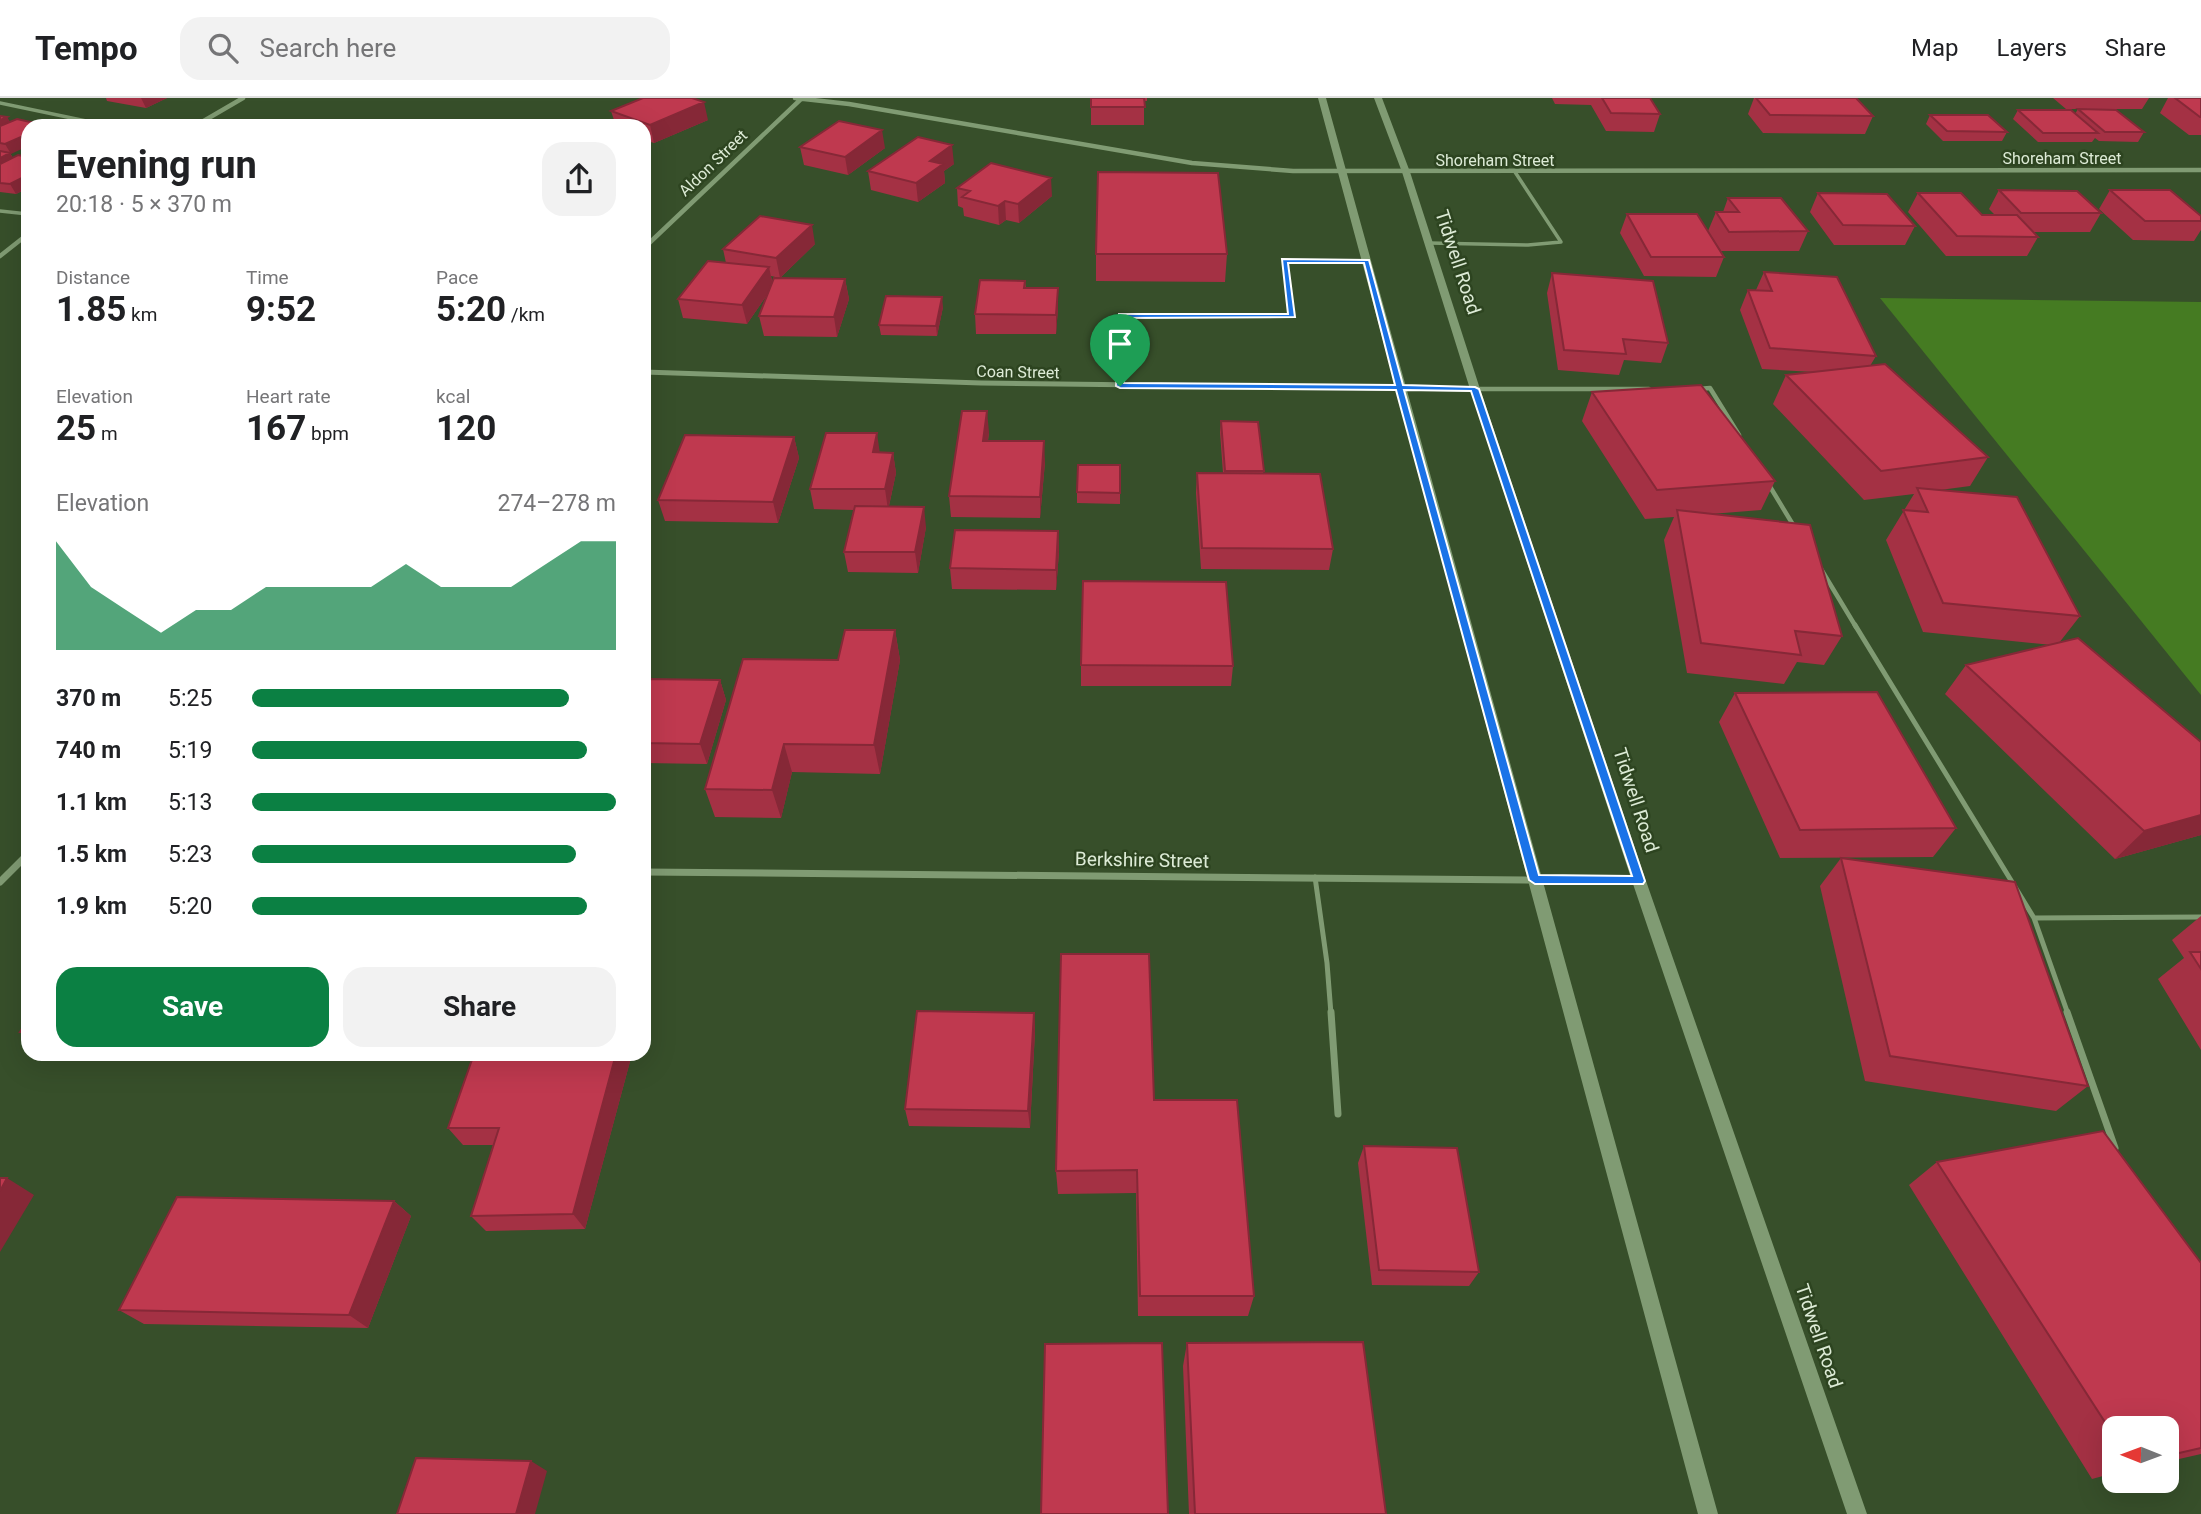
<!DOCTYPE html>
<html lang="en">
<head>
<meta charset="utf-8">
<style>
  :root { --surface:#fff; --page:#f2f2f2; --text:#202124; --muted:#757577; --line:#e0e0e0; --accent:#0b8043 }
  body { margin:0; font-family:Roboto,sans-serif; background:var(--page); color:var(--text); height:100vh; display:flex; flex-direction:column; font-size:26px; white-space:nowrap }
  * { box-sizing:border-box; margin:0 }
  p { font-size:23px; color:var(--muted) }
  .icon { flex:none; width:38px; height:38px; fill:none; stroke:currentColor; stroke-width:2; stroke-linecap:round; stroke-linejoin:round }
  .map { position:relative; flex:1; overflow:hidden }
  .panel { position:absolute; left:21px; top:21px; width:630px; height:942px; display:flex; flex-direction:column; background:var(--surface); border-radius:21px; box-shadow:0 7px 28px #0002 }
  .panel>* { flex:none }
  .needle { width:46px; rotate:271deg }
  .tools { position:absolute; left:2102px; top:1318px; display:grid; gap:14px }
  .tools a { display:grid; place-items:center; width:77px; height:77px; border-radius:14px; background:var(--surface); box-shadow:0 7px 28px #0002; font-size:35px }
  .pin { position:absolute; display:grid; place-items:center; width:60px; height:60px; color:#fff; margin:-72px -30px; border-radius:50% 50% 50% 0; rotate:-45deg; box-shadow:0 0 7px #0007 }
  .pin .icon { rotate:45deg }
  .round { display:grid; place-items:center; flex:none; width:74px; height:74px; border-radius:21px; background:var(--page) }
  .head { display:flex; align-items:center; justify-content:space-between; height:119px; padding:0 35px }
  h1 { font-size:38px; font-weight:700; line-height:52px }
  .stats { display:grid; grid-template-columns:repeat(3,1fr); gap:10px; height:119px; padding:7px 35px }
  .stats div { display:grid; align-content:center }
  .stats b { font-size:35px; font-weight:700 }
  .stats small { font-size:19px; font-weight:400 }
  .stats p { font-size:19px }
  .chart { height:196px; padding:14px 35px }
  .chart p { display:flex; justify-content:space-between }
  .chart svg { width:100%; height:126px; margin-top:7px; fill:var(--accent); opacity:.7 }
  .cta { display:flex; gap:14px; margin-top:auto; padding:14px 35px }
  .cta a { flex:1; height:80px; border-radius:21px; background:var(--accent); color:#fff; font-size:28px; font-weight:700; line-height:80px; text-align:center }
  .cta a+a { background:var(--page); color:var(--text) }
  ul { padding:0 35px; list-style:none; font-size:23px }
  li { display:grid; grid-template-columns:112px 84px 1fr; align-items:center; height:52px }
  li i { height:18px; border-radius:9px; background:var(--accent) }
  header { display:flex; align-items:center; gap:42px; box-sizing:border-box; height:98px; padding:0 35px; background:var(--surface); border-bottom:2px solid var(--line) }
  header strong { font-size:33px }
  nav { display:flex; gap:38px; margin-inline-start:auto; font-size:24px }
  .search { width:490px; height:63px; background:var(--page); display:flex; align-items:center; gap:18px; box-sizing:border-box; padding:0 24px; border-radius:21px; color:var(--muted); font-size:26px }
  .map>svg:first-child { display:block }
  .green { fill:#457b22 }
  .lines { fill:none; stroke-linecap:round; stroke-linejoin:round }
  .service-far3 { stroke:#809b73; stroke-width:3.5 }
  .service-far2 { stroke:#809b73; stroke-width:4.5 }
  .service-far1 { stroke:#809b73; stroke-width:5 }
  .service { stroke:#809b73; stroke-width:7 }
  .minor-far2 { stroke:#809b73; stroke-width:4.5 }
  .minor-far1 { stroke:#809b73; stroke-width:5 }
  .minor { stroke:#809b73; stroke-width:7 }
  .secondary { fill:#809b73; fill-rule:evenodd }
  .wall { fill:#a43144 }
  .shaded-wall { fill:#862837 }
  .building { fill:#bf394f; stroke:#862837; stroke-width:2 }
  .route { fill:#1a73e8; stroke:#fff; stroke-width:2; fill-rule:evenodd }
  .labels { text-anchor:middle; dominant-baseline:central; stroke-width:5; stroke-linejoin:round; paint-order:stroke }
  .far-street-label { font-size:16px; fill:#ddebd6; stroke:#2d4420 }
  .street-label { font-size:19px; fill:#ddebd6; stroke:#2d4420 }
</style>
</head>
<body>
<header>
<strong>Tempo</strong>
<div class="search"><svg class="icon" aria-label="search" viewBox="0 0 24 24"><circle cx="10" cy="10" r="6"/><path d="M15 15l6 6"/></svg>Search here</div>
<nav><a>Map</a><a>Layers</a><a>Share</a></nav>
</header>
<div class="map">
<svg width="2201" height="1416" viewBox="0 0 2201 1416">
  <rect width="100%" height="100%" fill="#374f2a"/>
  <path class="green" d="M1880 200 2201 204V597Z"/>
  <g class="lines">
    <path class="service-far3" d="M0 5 110 28
      M0 113 28 116
      M1429 145 1528 147 1561 144 1515 74
      M1121 231V218H1292L1284 163H1366"/>
    <path class="service-far2" d="M1120 288 1121 229
      M1475 291H1649
      M1698 291 1710 290 1739 337
      M1769 387 1795 430
      M1821 471 1856 529"/>
    <path class="service-far1" d="M1855 527 2034 820
      M1315 779 1327 865 1331 916
      M2068 916 2034 820 2201 819"/>
    <path class="service" d="M1331 914 1338 1016
      M2067 914 2115 1050"/>
    <path class="minor-far2" d="M795 0 849 6 1192 65 1293 73 2201 72
      M195 28 243 0
      M644 150 801 1
      M0 158 28 136"/>
    <path class="minor-far1" d="M644 274 981 285 1475 291"/>
    <path class="minor" d="M644 774 1638 783
      M0 784 28 756"/>
    <path class="secondary" d="M1318 0H1326L1718 1416H1698Z
      M1374 0H1382L1410 74 1480 291 1646 783 1867 1416H1847L1632 783 1470 291 1402 74Z"/>
  </g>
  <path class="wall" d="M106 0H167L146 10 107 3Z
    M1091 0H1147V3H1144V27H1091Z
    M1552 0H1650L1660 16 1654 34 1606 33 1591 7 1555 6Z
    M1754 0H1856L1873 18 1865 36 1763 35 1748 16Z
    M2053 0H2149L2142 11H2066Z
    M2168 0H2201V37H2189L2160 15Z
    M2078 11 2144 34 2138 44 2099 43 2095 40 2092 44H2038L2013 21 2018 12 2075 16Z
    M611 13 708 22 654 45 644 42V28H616Z
    M1930 17 2007 34 2002 43H1943L1926 26Z
    M0 18 10 24 28 28V48L10 55 13 60 28 59V90L16 96 0 94Z
    M800 49 885 50 848 77 804 67Z
    M954 66 944 73 945 85 918 104 871 92 868 73Z
    M957 90 1052 98 1019 125 1006 122 999 127 964 118 963 110 958 108Z
    M1999 92 2101 115 2090 134H2033L2038 139 2027 158H1946L1908 114 1918 95 1982 117H1995L1989 111Z
    M2110 92 2201 118V132L2194 143 2133 142 2099 111Z
    M1818 95 1915 128 1905 147H1834L1810 114Z
    M1728 100 1808 133 1799 153H1721L1708 133 1716 114H1723Z
    M1627 116 1724 159 1716 179 1644 178 1620 135Z
    M815 146 780 180 771 178 772 183 845 181 849 201 837 239 764 238 759 218 767 197 747 226 683 220 678 201 726 165 723 151Z
    M1096 156H1227L1225 184 1096 183Z
    M1764 174 1876 258 1870 268 1988 359 1970 388 1940 392 2080 518 2059 545 2201 737 2115 761 1945 596 1966 567 2052 547 1923 534 1886 442 1914 396 1864 402 1773 306 1786 277 1814 274 1762 271 1740 212 1748 192H1756Z
    M1552 175 1668 245 1661 265 1624 262 1619 277 1558 272 1547 195Z
    M1025 183 1026 190 1058 210 1056 236H976L975 216Z
    M943 209 937 238 881 237 879 227Z
    M1592 294 1775 383 1761 412 1711 416 1842 538 1824 567 1797 564 1784 586 1687 575 1664 442 1674 419 1645 421 1582 323Z
    M1221 323 1264 373 1263 375 1333 451 1329 472 1201 471 1196 395 1197 375H1223L1220 334Z
    M989 334 988 343 1045 364 1040 420 951 419 949 398Z
    M794 339 799 360 778 425 665 423 658 402Z
    M880 355H893L896 375 889 408 926 429 918 475 848 474 844 454 854 412 814 411 810 391Z
    M1120 367V406L1077 405V394Z
    M1058 433 1059 454 1056 492 952 491 950 470Z
    M895 532 900 562 880 676 792 674 781 720 715 719 705 691 838 562Z
    M1081 567 1233 568 1231 588H1081Z
    M644 581 720 582 726 602 707 666 644 665Z
    M1735 595 1956 730 1933 759 1780 760 1719 624Z
    M1841 760 2088 988 2056 1013 1865 983 1820 788Z
    M2201 818V952L2158 881 2184 860 2172 842Z
    M1034 915 1035 933 1030 1030 909 1028 905 1011Z
    M28 921V941L20 934Z
    M474 956H632L585 1131 486 1133 471 1118 493 1047H463L448 1030Z
    M1154 1002 1254 1198 1248 1218H1138L1136 1095 1058 1096 1056 1073Z
    M1364 1048 1479 1174 1469 1188 1372 1187 1358 1065Z
    M1937 1064 2201 1165V1356L2166 1364V1330H2114V1375L2092 1381 1909 1087Z
    M394 1103 411 1118 368 1230 144 1226 119 1212Z
    M1187 1245 1386 1416H1189L1183 1268Z"/>
  <path class="shaded-wall" d="M141 0H167L146 10Z
    M704 4 708 22 654 45 650 27Z
    M7 19 13 28 0 34V22Z
    M882 32 885 50 848 77 845 59Z
    M28 36V48L11 56 5 46Z
    M952 47 954 66 944 73 945 85 918 104 916 85 930 63Z
    M10 55 16 65 0 72V60Z
    M28 77V90L16 96 10 86Z
    M1051 80 1052 98 1019 125 1018 106Z
    M1005 103 1006 122 999 127 998 108Z
    M812 127 815 146 780 180 776 160Z
    M769 169 773 188 747 226 742 207Z
    M845 181 849 201 837 239 834 219Z
    M1058 190V210L1056 236V217Z
    M942 199 943 209 937 238 936 228Z
    M987 313 989 334 985 363 983 343Z
    M877 335 880 356 873 354Z
    M794 339 799 360 778 425 773 404Z
    M1044 343 1045 364 1040 420V399Z
    M893 355 896 375 888 412 885 391Z
    M924 409 926 429 918 475 915 454Z
    M1058 433 1059 454 1056 492V472Z
    M895 532 900 562 880 676 874 647Z
    M720 582 726 602 707 666 700 646Z
    M784 646 792 674 781 720 772 692Z
    M2201 717V737L2115 761 2144 733Z
    M1034 915 1035 933 1030 1030 1028 1013Z
    M616 956H632L585 1131 573 1116Z
    M7 1080 34 1097 0 1154V1093Z
    M394 1103 411 1118 368 1230 349 1217Z
    M531 1363 547 1373 535 1416H516Z"/>
  <path class="building" d="M643 0H692L704 4 650 27 611 13Z
    M1091 0H1144L1145 9H1091Z
    M1602 0H1650L1660 16 1611 15Z
    M1756 0H1856L1873 18 1770 17Z
    M2175 0H2201V19H2200Z
    M2078 11 2116 12 2144 34H2105Z
    M2018 12H2071L2098 35H2043Z
    M1930 17H1988L2007 34 1947 33Z
    M0 18 7 19 0 22Z
    M17 21 48 28H28V36L5 46 0 45V28Z
    M839 23 882 32 845 59 800 49Z
    M918 39 952 47 930 63 943 66 916 85 868 73Z
    M0 53 10 55 0 60Z
    M18 57 28 59V77L10 86 0 85V66Z
    M991 65 1051 80 1018 106 1005 103 998 108 962 99 970 93 957 90Z
    M1098 74 1218 75 1227 156H1096Z
    M1999 92 2077 93 2101 115H2021Z
    M2110 92H2170L2201 118V123H2145Z
    M1818 95 1887 96 1915 128 1843 127Z
    M1918 95H1961L1982 117H2017L2038 139 1957 138Z
    M1728 100H1781L1808 133 1729 134 1716 114H1739Z
    M1627 116H1697L1724 159H1651Z
    M760 118 812 127 776 160 723 151Z
    M708 163 769 169 742 207 678 201Z
    M1764 174 1837 179 1876 258 1770 250 1748 192 1772 193Z
    M1552 175 1653 183 1668 245 1623 241 1626 256 1564 252Z
    M774 180 845 181 834 219 759 218Z
    M980 182 1025 183 1024 190H1058L1056 217 975 216Z
    M886 198 942 199 936 228 879 227Z
    M1885 266 1988 359 1881 373 1786 277Z
    M1701 287 1775 383 1657 392 1592 294Z
    M962 313H987L983 343H1044L1040 399 949 398Z
    M1221 323 1258 324 1264 373H1225Z
    M826 335H877L873 354 893 355 885 391H810Z
    M685 337 794 339 773 404 658 402Z
    M1078 367H1120V395L1077 394Z
    M1197 375 1320 376 1333 451 1202 450Z
    M1917 390 2017 399 2080 518 1943 505 1903 412 1928 414Z
    M855 408 924 409 915 454H844Z
    M1677 412 1810 427 1842 538 1795 533 1801 557 1701 545Z
    M955 432 1058 433 1056 472 950 470Z
    M1083 483 1226 484 1233 568 1081 567Z
    M845 532H895L874 647 784 646 772 692 705 691 743 561 838 562Z
    M2078 540 2201 644V717L2144 733 1966 567Z
    M644 581 720 582 700 646 644 645Z
    M1877 594 1956 730 1800 732 1735 595Z
    M1841 760 2015 784 2088 988 1890 958Z
    M2190 854H2201V871Z
    M1061 856H1149L1154 1002H1237L1254 1198H1140L1137 1072 1056 1073Z
    M917 913 1034 915 1028 1013 905 1011Z
    M28 921V934H20Z
    M474 956H616L573 1116 471 1118 499 1030H448Z
    M2103 1033 2201 1165V1350L2166 1358V1330H2114V1338L1937 1064Z
    M1364 1048 1457 1050 1479 1174 1379 1172Z
    M0 1080H7L0 1093Z
    M177 1099 394 1103 349 1217 119 1212Z
    M1363 1244 1386 1416H1195L1187 1245Z
    M1162 1245 1168 1416H1041L1045 1246Z
    M416 1360 531 1363 516 1416H397Z"/>
  <path class="route" d="M1282 161 1369 162 1403 287 1475 289 1479 291 1645 783 1643 786H1535L1529 782 1396 292 1120 290 1116 288 1119 216H1288ZM1288 165H1364L1395 287 1124 285 1125 220 1295 219ZM1404 292 1471 293 1632 778 1539 777Z"/>
  <g class="labels">
    <g class="far-street-label">
      <text x="2062" y="60">Shoreham Street</text>
      <text x="1495" y="62">Shoreham Street</text>
      <text transform="translate(713 65) rotate(-44)">Aldon Street</text>
      <text transform="translate(1018 274) rotate(1)">Coan Street</text>
    </g>
    <g class="street-label">
      <text transform="translate(1458 164) rotate(72)">Tidwell Road</text>
      <text transform="translate(1636 702) rotate(72)">Tidwell Road</text>
      <text transform="translate(1142 762) rotate(1)">Berkshire Street</text>
      <text transform="translate(1819 1238) rotate(71)">Tidwell Road</text>
    </g>
  </g>
</svg>
<div class="tools">
<a><svg class="needle" viewBox="-14 -14 28 28"><path d="M0-13l5 13h-10z" fill="#e53935"/><path d="M0 13l5-13h-10z" fill="#757577"/></svg></a>
</div>
<div class="pin" style="left:1120px;top:288px;background:#1e9e55"><svg class="icon" aria-label="arrive" viewBox="0 0 24 24"><path d="M6 21V4h12l-3 4 3 4H6"/></svg></div>
<section class="panel">
<div class="head"><div><h1>Evening run</h1><p>20:18 · 5 × 370 m</p></div><a class="round"><svg class="icon" aria-label="share" viewBox="0 0 24 24"><path d="M12 15V3M7 8l5-5 5 5M5 13v7h14v-7"/></svg></a></div>
<div class="stats">
<div><p>Distance</p><b>1.85<small> km</small></b></div>
<div><p>Time</p><b>9:52</b></div>
<div><p>Pace</p><b>5:20<small> /km</small></b></div>
</div>
<div class="stats">
<div><p>Elevation</p><b>25<small> m</small></b></div>
<div><p>Heart rate</p><b>167<small> bpm</small></b></div>
<div><p>kcal</p><b>120</b></div>
</div>
<div class="chart"><p><span>Elevation</span>274–278 m</p>
<svg viewBox="0 0 160 44" preserveAspectRatio="none"><path d="M0 44V6L10 22L20 30L30 38L40 30L50 30L60 22L70 22L80 22L90 22L100 14L110 22L120 22L130 22L140 14L150 6L160 6V44z"/></svg>
</div>
<ul>
<li><b>370 m</b>5:25<i style="width:87%"></i></li>
<li><b>740 m</b>5:19<i style="width:92%"></i></li>
<li><b>1.1 km</b>5:13<i style="width:100%"></i></li>
<li><b>1.5 km</b>5:23<i style="width:89%"></i></li>
<li><b>1.9 km</b>5:20<i style="width:92%"></i></li>
</ul>
<div class="cta"><a>Save</a><a>Share</a></div>
</section>
</div>
</body>
</html>
